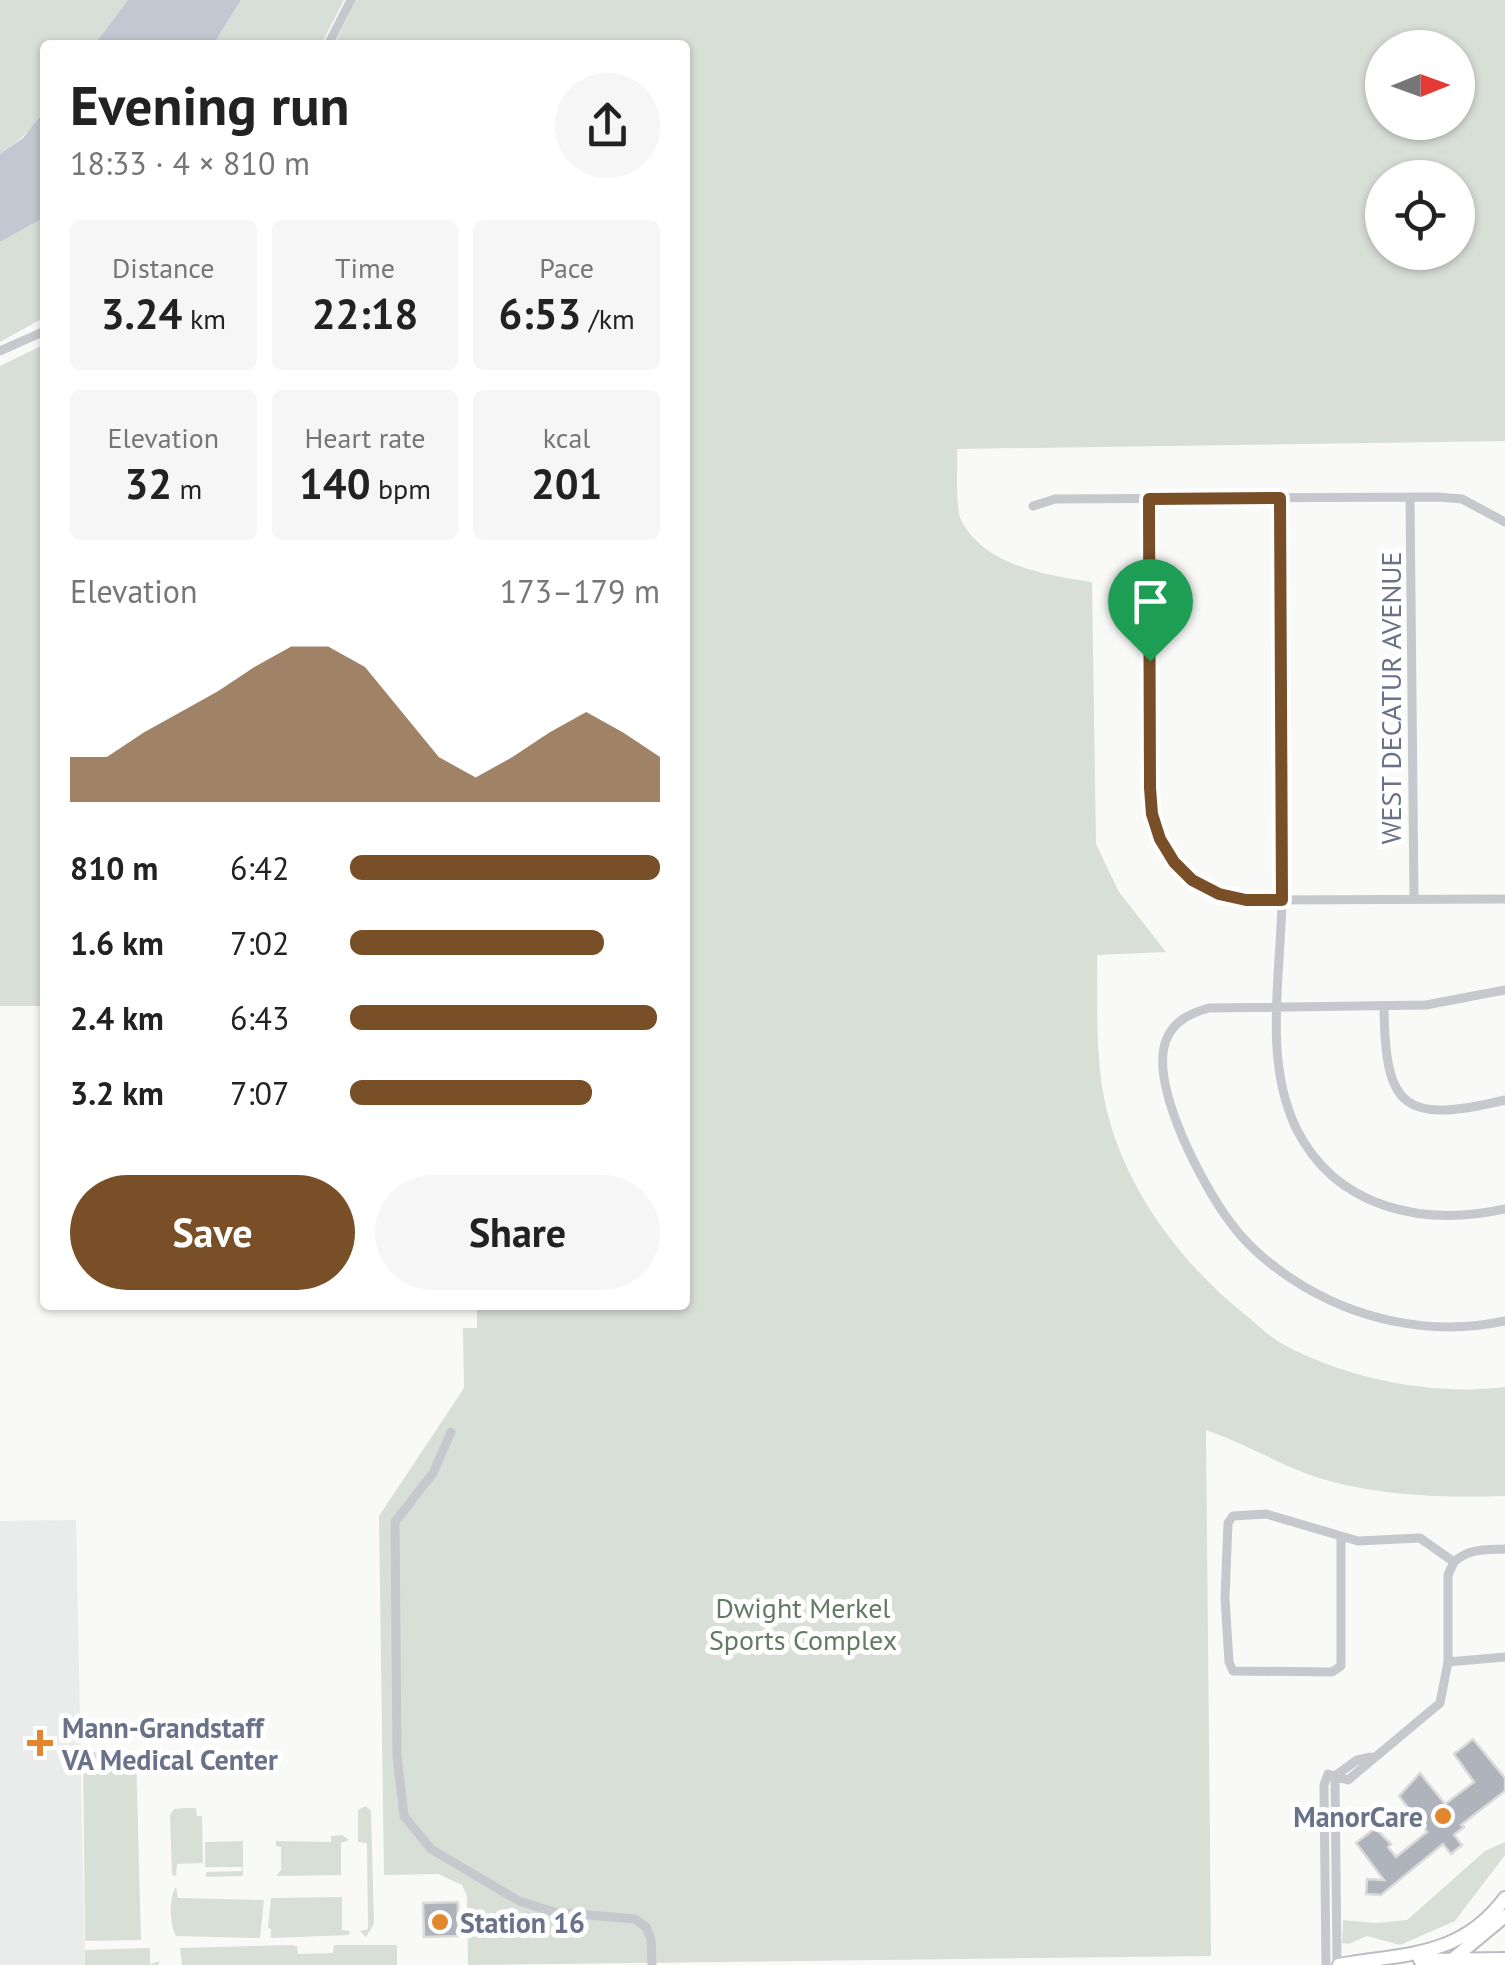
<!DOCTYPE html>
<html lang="en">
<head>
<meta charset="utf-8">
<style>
  :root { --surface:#fff; --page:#f6f6f6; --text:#222; --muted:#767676; --accent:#794f27 }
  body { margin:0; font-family:"PT Sans",sans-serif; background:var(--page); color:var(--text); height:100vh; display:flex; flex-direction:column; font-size:38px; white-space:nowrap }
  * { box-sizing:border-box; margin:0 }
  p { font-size:32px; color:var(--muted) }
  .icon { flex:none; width:55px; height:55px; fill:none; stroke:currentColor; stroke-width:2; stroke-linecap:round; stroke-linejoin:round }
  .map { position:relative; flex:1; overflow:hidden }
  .sheet { position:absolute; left:40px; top:40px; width:650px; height:1270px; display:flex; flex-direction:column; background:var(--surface); border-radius:10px; box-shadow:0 2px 8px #0004 }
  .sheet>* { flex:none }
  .needle { width:65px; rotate:89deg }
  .controls { position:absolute; left:1365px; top:30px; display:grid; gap:20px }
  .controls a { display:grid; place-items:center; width:110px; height:110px; border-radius:50%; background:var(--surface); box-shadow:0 2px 8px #0004; font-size:50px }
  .pin { position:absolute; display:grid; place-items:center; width:85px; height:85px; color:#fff; margin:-102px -42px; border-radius:50% 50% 50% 0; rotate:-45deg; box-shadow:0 0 10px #0007 }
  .pin .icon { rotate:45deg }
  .round { display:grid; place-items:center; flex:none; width:105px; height:105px; border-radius:52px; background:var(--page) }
  .headline { display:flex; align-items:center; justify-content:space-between; height:170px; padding:0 30px }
  h1 { font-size:55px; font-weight:800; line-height:75px }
  .stats { display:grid; grid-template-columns:repeat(3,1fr); gap:15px; height:170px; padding:10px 30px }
  .stats div { display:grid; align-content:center; border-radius:10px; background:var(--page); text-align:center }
  .stats b { font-size:42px; font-weight:800 }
  .stats small { font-size:28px; font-weight:400 }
  .stats p { font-size:28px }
  .chart { height:280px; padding:20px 30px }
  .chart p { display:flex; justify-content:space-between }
  .chart svg { width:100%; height:180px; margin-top:10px; fill:var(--accent); opacity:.7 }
  .action { display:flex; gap:20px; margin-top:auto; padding:20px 30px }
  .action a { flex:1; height:115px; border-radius:60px; background:var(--accent); color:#fff; font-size:40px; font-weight:800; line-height:115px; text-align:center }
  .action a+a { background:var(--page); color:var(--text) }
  ul { padding:0 30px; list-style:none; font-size:32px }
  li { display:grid; grid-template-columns:160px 120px 1fr; align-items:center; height:75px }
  li i { height:25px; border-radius:12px; background:var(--accent) }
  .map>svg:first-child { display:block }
  .built { fill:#eaebeb }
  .green { fill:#d8dfd7; fill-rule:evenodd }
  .water { fill:#c2c8d1 }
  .building { fill:#aeb3bc; stroke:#dbdcda; stroke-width:2.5 }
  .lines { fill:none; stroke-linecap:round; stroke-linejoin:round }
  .secondary-casing { stroke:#babdc4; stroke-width:16 }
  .street { stroke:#c6c8cd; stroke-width:9 }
  .secondary { stroke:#fff; stroke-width:12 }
  .route-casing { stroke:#fff; stroke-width:20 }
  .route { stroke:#794f27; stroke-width:12 }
  .poi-dot { fill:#e3872e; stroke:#fff; stroke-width:4 }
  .labels { text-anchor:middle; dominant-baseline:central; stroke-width:10; stroke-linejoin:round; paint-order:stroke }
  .street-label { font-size:28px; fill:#697288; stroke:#fff }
  .park-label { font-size:28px; fill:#647a65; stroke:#fff }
  .poi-label { font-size:28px; font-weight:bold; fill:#697288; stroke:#fff; text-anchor:start }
</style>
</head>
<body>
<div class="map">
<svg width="1505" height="1965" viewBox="0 0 1505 1965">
  <rect width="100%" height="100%" fill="#f9faf7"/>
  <path class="built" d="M76 1520 85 1965H0V1521Z"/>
  <path class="green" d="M0 0H128L94 45H45C45 104 54 117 0 154Z
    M241 0H344L321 45H213Z
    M356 0H1505V441L957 449C958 466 955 507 961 520 984 566 1049 576 1092 582L1096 844 1119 892 1166 952 1097 955C1098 1010 1094 1069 1110 1122 1132 1199 1186 1268 1248 1317 1259 1326 1271 1338 1284 1345 1349 1379 1432 1396 1505 1387V1496C1442 1498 1373 1496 1313 1476 1276 1463 1242 1442 1206 1430L1211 1956 468 1965 467 1896 462 1885 438 1874 384 1875 379 1516 464 1388 463 1328H477V1305H685V45H334ZM1382 48H1458V122H1382ZM1382 178H1458V252H1382Z
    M45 217V317L0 342V242Z
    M45 344V1006H0V366Z
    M83 1752 136 1754 141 1940 85 1941Z
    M366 1806 371 1811 374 1924 366 1937 360 1931 368 1929 367 1843 358 1842V1810Z
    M184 1808H196L197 1816H202L203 1863 177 1864 176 1876 172 1875 170 1815 174 1809Z
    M342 1835 349 1840 341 1843V1875L276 1876 281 1870V1847L276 1846V1841L331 1842V1836Z
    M243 1841V1876L206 1877V1872L242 1871V1867H205V1842Z
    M1505 1842V1855L1455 1921 1400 1945 1367 1936 1349 1944 1342 1943 1343 1920 1376 1923 1407 1920 1485 1851Z
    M176 1887 178 1898 264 1900 260 1938 176 1936C169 1924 169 1897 176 1887Z
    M342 1897V1930L350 1931 349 1935 271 1938V1929L268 1928 271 1898Z
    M291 1945 297 1946 298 1954 333 1953 334 1945H397V1965H182L180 1948Z
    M150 1948V1964L160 1961 158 1965H85V1950Z"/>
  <path class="water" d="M128 0H241L213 45H94Z
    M45 110V217L0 242V154L23 138Z"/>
  <path class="building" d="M1473 1739 1505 1778V1791L1461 1825 1464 1827 1454 1835 1462 1845 1451 1854 1443 1844 1381 1895 1366 1894 1367 1879 1384 1880 1356 1843 1375 1828 1391 1844 1388 1847 1396 1857 1427 1832 1399 1796 1420 1773 1445 1804 1474 1782 1454 1754Z
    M458 1902V1936L424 1937 423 1903Z"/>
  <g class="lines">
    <g class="secondary-casing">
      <path id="secondary" d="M1453 1959 1505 1916
        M1420 1960 1505 1959
        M1339 1965C1405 1953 1460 1958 1505 1898"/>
    </g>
    <path class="street" d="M328 45 351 0
      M0 351 45 331
      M1410 497 1414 899
      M1280 498C1280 630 1282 762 1282 894 1282 970 1262 1057 1296 1128 1336 1209 1424 1227 1505 1209
      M1149 499 1150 788C1155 853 1183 886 1246 900L1505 899
      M1033 506 1055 499 1437 497 1462 499 1505 522
      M1505 990 1426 1005 1209 1008C1191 1013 1175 1020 1167 1038 1147 1082 1203 1186 1230 1222 1246 1244 1269 1264 1292 1279 1354 1320 1432 1337 1505 1321
      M1384 1007C1385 1110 1405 1124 1505 1100
      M451 1432 433 1473 395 1522 397 1756 404 1816 431 1849 519 1901 554 1912 635 1919 646 1927 651 1939 652 1965
      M1341 1538V1666L1332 1672 1233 1671 1229 1662 1225 1598 1228 1523 1233 1516 1266 1514 1358 1541 1420 1538 1454 1562C1469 1548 1486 1550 1505 1549
      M1448 1662 1505 1657
      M1335 1776 1337 1965
      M1335 1776 1357 1760 1371 1757
      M1326 1965 1324 1785 1328 1774 1348 1780 1440 1703 1448 1662V1575L1454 1562"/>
    <use href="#secondary" class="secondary"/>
  </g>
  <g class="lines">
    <g class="route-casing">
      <path id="route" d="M1280 498 1282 900H1246L1219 894 1192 880 1174 862 1160 839 1152 814 1150 788 1149 499Z"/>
    </g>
    <use href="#route" class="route"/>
  </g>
  <g class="poi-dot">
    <path d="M35 1728h10v10h10v10h-10v10h-10v-10h-10v-10h10z"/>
    <circle cx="1443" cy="1816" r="10"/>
    <circle cx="440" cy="1922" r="10"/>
  </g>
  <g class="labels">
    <g class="street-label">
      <text transform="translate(1390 698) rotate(-90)">WEST DECATUR AVENUE</text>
    </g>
    <g class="park-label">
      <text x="803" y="1607">Dwight Merkel<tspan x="803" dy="32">Sports Complex</tspan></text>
    </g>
    <g class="poi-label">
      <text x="62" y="1727">Mann-Grandstaff<tspan x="62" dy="32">VA Medical Center</tspan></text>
      <text x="1423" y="1816" text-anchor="end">ManorCare</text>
      <text x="460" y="1922">Station 16</text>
    </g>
  </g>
</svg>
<div class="controls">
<a><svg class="needle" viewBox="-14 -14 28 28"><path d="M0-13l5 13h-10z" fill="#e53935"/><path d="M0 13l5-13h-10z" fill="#767676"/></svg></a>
<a><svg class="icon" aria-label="locate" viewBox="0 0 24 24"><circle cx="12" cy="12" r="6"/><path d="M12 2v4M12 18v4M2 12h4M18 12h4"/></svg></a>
</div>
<div class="pin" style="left:1150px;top:661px;background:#1e9e55"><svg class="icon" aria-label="arrive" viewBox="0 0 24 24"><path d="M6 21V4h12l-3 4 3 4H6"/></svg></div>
<section class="sheet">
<div class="headline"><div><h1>Evening run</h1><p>18:33 · 4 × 810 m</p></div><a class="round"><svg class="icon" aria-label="share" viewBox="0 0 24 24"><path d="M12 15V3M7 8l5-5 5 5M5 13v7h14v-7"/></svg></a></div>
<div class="stats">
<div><p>Distance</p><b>3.24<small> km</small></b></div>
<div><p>Time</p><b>22:18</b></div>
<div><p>Pace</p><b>6:53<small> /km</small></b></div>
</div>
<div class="stats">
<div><p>Elevation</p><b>32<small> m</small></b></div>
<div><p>Heart rate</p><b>140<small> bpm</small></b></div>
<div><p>kcal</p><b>201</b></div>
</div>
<div class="chart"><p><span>Elevation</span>173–179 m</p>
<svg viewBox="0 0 160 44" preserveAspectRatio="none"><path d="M0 44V33L10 33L20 27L30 22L40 17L50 11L60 6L70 6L80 11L90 22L100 33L110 38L120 33L130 27L140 22L150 27L160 33V44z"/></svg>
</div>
<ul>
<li><b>810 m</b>6:42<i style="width:100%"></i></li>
<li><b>1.6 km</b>7:02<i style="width:82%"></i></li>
<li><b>2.4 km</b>6:43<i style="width:99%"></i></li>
<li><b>3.2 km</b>7:07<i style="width:78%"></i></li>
</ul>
<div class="action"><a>Save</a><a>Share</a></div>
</section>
</div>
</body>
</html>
